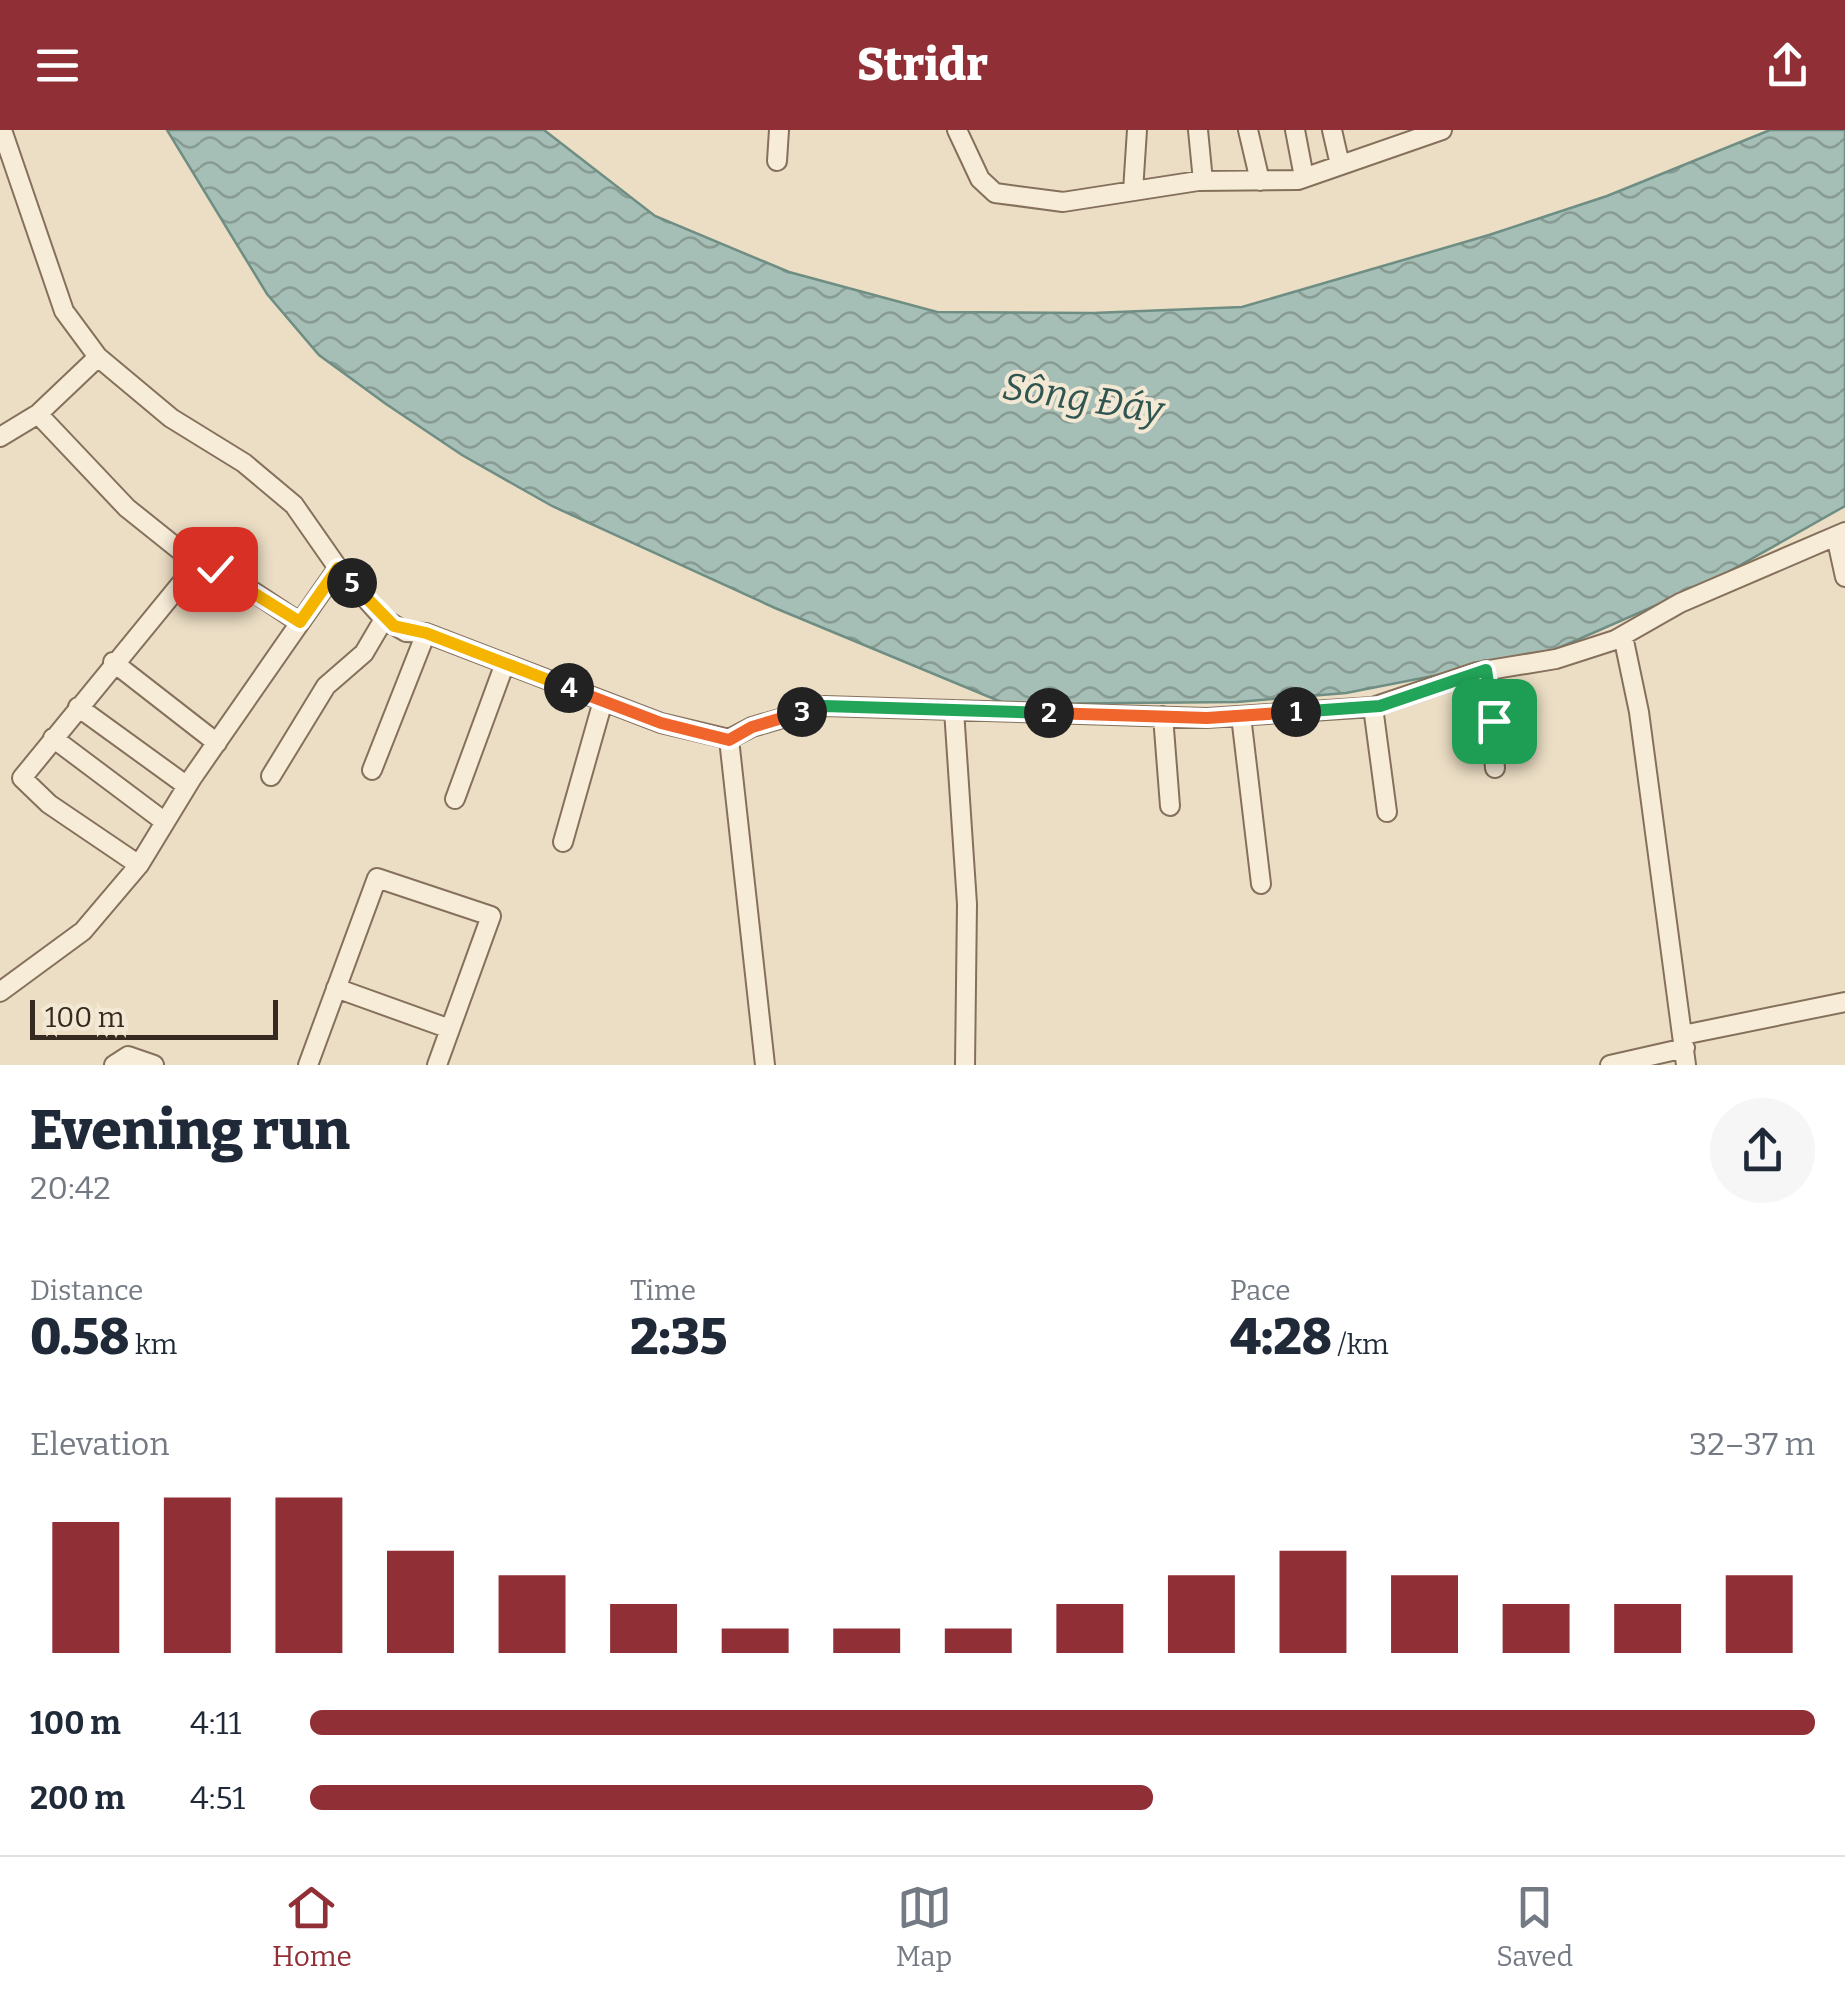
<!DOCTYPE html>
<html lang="en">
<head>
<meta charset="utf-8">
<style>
  :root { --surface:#fff; --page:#f6f6f7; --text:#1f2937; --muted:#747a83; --line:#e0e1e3; --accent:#912f36 }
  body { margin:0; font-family:Bitter,serif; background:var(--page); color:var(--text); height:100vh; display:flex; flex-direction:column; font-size:38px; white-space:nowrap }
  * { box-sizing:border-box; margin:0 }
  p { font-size:32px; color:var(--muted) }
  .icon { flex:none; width:55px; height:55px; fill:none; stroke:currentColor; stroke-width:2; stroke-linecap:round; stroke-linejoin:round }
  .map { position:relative; height:935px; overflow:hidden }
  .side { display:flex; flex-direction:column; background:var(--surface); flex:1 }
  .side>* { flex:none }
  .scale { position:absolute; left:30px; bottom:25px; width:248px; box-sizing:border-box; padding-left:10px; border:5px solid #36291f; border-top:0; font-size:28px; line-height:35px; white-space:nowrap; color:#36291f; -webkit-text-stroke:8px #f3e8d4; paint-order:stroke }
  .pin { position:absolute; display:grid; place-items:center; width:85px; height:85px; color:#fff; margin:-42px; border-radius:20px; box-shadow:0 5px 15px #0006 }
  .km { position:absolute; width:50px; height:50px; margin:-25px; border-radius:50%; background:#222; color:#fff; font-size:28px; line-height:50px; text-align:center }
  .round { display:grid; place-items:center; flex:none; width:105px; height:105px; border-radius:52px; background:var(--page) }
  .overview { display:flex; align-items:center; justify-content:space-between; height:170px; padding:0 30px }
  h1 { font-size:55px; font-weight:800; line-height:75px }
  .metrics { display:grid; grid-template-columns:repeat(3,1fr); gap:15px; height:170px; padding:10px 30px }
  .metrics div { display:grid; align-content:center }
  .metrics b { font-size:50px; font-weight:800 }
  .metrics small { font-size:28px; font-weight:400 }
  .metrics p { font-size:28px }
  .chart { height:280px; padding:20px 30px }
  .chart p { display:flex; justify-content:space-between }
  .chart svg { width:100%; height:180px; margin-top:10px; stroke:var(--accent); stroke-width:6 }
  ul { padding:0 30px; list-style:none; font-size:32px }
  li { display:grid; grid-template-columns:160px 120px 1fr; align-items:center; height:75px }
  li i { height:25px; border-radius:12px; background:var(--accent) }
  header { display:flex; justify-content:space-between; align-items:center; height:130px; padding:0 30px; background:var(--accent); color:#fff; font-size:45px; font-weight:800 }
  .tab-bar { display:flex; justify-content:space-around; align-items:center; height:140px; border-top:2px solid var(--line); background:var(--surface); font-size:28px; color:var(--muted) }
  .tab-bar a { display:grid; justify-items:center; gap:5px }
  .tab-bar .active { color:var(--accent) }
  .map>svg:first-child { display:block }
  .water { fill:url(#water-waves); stroke:#6e8d83; stroke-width:2.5 }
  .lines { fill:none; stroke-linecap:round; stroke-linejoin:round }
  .street-casing { stroke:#85705c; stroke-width:22 }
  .street { stroke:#f7ecd8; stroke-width:18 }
  .split-1-casing { stroke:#fff; stroke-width:20 }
  .split-2-casing { stroke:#fff; stroke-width:20 }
  .split-3-casing { stroke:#fff; stroke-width:20 }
  .split-4-casing { stroke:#fff; stroke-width:20 }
  .split-5-casing { stroke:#fff; stroke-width:20 }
  .split-6-casing { stroke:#fff; stroke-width:20 }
  .split-1 { stroke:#22a559; stroke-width:12 }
  .split-2 { stroke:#f0652b; stroke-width:12 }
  .split-3 { stroke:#22a559; stroke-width:12 }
  .split-4 { stroke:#f0652b; stroke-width:12 }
  .split-5 { stroke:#f5b400; stroke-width:12 }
  .split-6 { stroke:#f5b400; stroke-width:12 }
  .labels { text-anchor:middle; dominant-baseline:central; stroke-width:8; stroke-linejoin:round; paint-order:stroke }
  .water-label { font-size:38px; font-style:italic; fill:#2f5551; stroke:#f3e8d4 }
</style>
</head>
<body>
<header><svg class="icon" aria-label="menu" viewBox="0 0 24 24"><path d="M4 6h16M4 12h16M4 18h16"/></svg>Stridr<svg class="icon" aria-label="share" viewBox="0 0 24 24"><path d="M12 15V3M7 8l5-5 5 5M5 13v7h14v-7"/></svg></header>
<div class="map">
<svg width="1845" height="935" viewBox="0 0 1845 935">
  <defs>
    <pattern id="water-waves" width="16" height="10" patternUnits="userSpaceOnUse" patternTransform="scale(2.5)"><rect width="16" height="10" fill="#a6bfb6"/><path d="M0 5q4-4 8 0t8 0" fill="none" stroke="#889b93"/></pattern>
  </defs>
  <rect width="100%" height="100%" fill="#ecdec5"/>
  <path class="water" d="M167 0H544L655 86 789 142 937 182 1093 183 1242 177 1489 105 1607 66 1770 0H1845V376L1714 450 1545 524 1346 563 1237 572 1006 574 775 478 552 376 462 325 386 274 319 225 267 164Z"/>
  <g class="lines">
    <g class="street-casing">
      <path id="street" d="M2 0 64 181 98 227 171 288 244 333 294 375 338 438 384 489 406 502 426 503 661 593 729 609 752 597 824 576 1207 588 1373 577 1477 542 1556 529 1615 510 1680 473 1845 402
        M957 0 980 49 995 63 1063 72 1198 51 1298 50 1442 0
        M1198 0 1203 51
        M1248 0 1260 51
        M1295 0 1304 47
        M1332 0 1340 35
        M777 31 779 0
        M1133 61 1137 0
        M38 284 127 378 197 434 231 447 299 492
        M0 307 38 284 98 227
        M1836 406 1845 447
        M1623 506 1639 582 1686 935
        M113 532 217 613
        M1486 540 1495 638
        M78 577 187 656
        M1373 577 1387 682
        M954 580 967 774 965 935
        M1163 586 1170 676
        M1241 586 1261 754
        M53 608 165 692
        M729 609 765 935
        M372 640 426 503
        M271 646 326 556 364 523 384 489
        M455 669 505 533
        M563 712 603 571
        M139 735 49 674 22 648 197 434
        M336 858 450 899
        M0 862 83 801 139 735 192 648 338 438
        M1683 905 1845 872
        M114 935 128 926 154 935
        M308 935 377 748 491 786 437 935
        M1610 935 1685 918"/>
    </g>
    <use href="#street" class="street"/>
  </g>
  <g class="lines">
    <g class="split-1-casing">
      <path id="split-1" d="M1296 582 1380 576 1486 540 1494 591"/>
    </g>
    <g class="split-2-casing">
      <path id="split-2" d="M1049 583 1207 588 1296 582"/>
    </g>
    <g class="split-3-casing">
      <path id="split-3" d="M802 582 824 576 1049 583"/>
    </g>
    <g class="split-4-casing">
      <path id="split-4" d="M569 558 661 593 729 610 752 597 802 582"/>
    </g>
    <g class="split-5-casing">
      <path id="split-5" d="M352 453 394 496 426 503 569 558"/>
    </g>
    <g class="split-6-casing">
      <path id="split-6" d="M215 439 300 492 338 438 352 453"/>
    </g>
    <use href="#split-1" class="split-1"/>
    <use href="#split-2" class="split-2"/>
    <use href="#split-3" class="split-3"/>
    <use href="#split-4" class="split-4"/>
    <use href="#split-5" class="split-5"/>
    <use href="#split-6" class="split-6"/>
  </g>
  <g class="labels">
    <g class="water-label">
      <text transform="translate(1083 268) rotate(9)">Sông Đáy</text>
    </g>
  </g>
</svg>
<div class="scale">100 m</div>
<div class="pin" style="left:1494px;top:591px;background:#1e9e55"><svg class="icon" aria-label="arrive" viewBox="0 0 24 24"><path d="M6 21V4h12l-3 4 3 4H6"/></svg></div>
<div class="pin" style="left:215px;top:439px;background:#d93025"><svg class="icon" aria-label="check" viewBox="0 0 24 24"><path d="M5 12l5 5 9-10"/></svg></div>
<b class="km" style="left:1296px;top:582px">1</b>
<b class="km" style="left:1049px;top:583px">2</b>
<b class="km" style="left:802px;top:582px">3</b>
<b class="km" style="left:569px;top:558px">4</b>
<b class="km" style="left:352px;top:453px">5</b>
</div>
<section class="side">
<div class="overview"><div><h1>Evening run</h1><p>20:42</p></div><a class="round"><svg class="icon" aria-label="share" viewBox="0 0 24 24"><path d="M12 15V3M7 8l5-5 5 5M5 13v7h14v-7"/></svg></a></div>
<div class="metrics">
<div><p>Distance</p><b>0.58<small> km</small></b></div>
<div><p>Time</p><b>2:35</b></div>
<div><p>Pace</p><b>4:28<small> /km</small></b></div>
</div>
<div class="chart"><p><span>Elevation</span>32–37 m</p>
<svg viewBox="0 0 160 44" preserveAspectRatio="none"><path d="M5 44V12M15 44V6M25 44V6M35 44V19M45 44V25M55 44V32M65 44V38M75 44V38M85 44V38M95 44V32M105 44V25M115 44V19M125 44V25M135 44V32M145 44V32M155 44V25"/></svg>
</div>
<ul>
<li><b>100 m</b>4:11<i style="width:100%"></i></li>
<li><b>200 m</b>4:51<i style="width:56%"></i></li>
</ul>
</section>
<nav class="tab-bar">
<a class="active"><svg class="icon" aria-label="home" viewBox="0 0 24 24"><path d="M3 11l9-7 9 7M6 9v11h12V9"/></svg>Home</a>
<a><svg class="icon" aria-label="map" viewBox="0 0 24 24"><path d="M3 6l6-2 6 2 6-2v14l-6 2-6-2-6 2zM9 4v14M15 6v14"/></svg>Map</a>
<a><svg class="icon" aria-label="saved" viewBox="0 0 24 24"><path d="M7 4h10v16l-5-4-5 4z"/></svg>Saved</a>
</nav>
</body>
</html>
